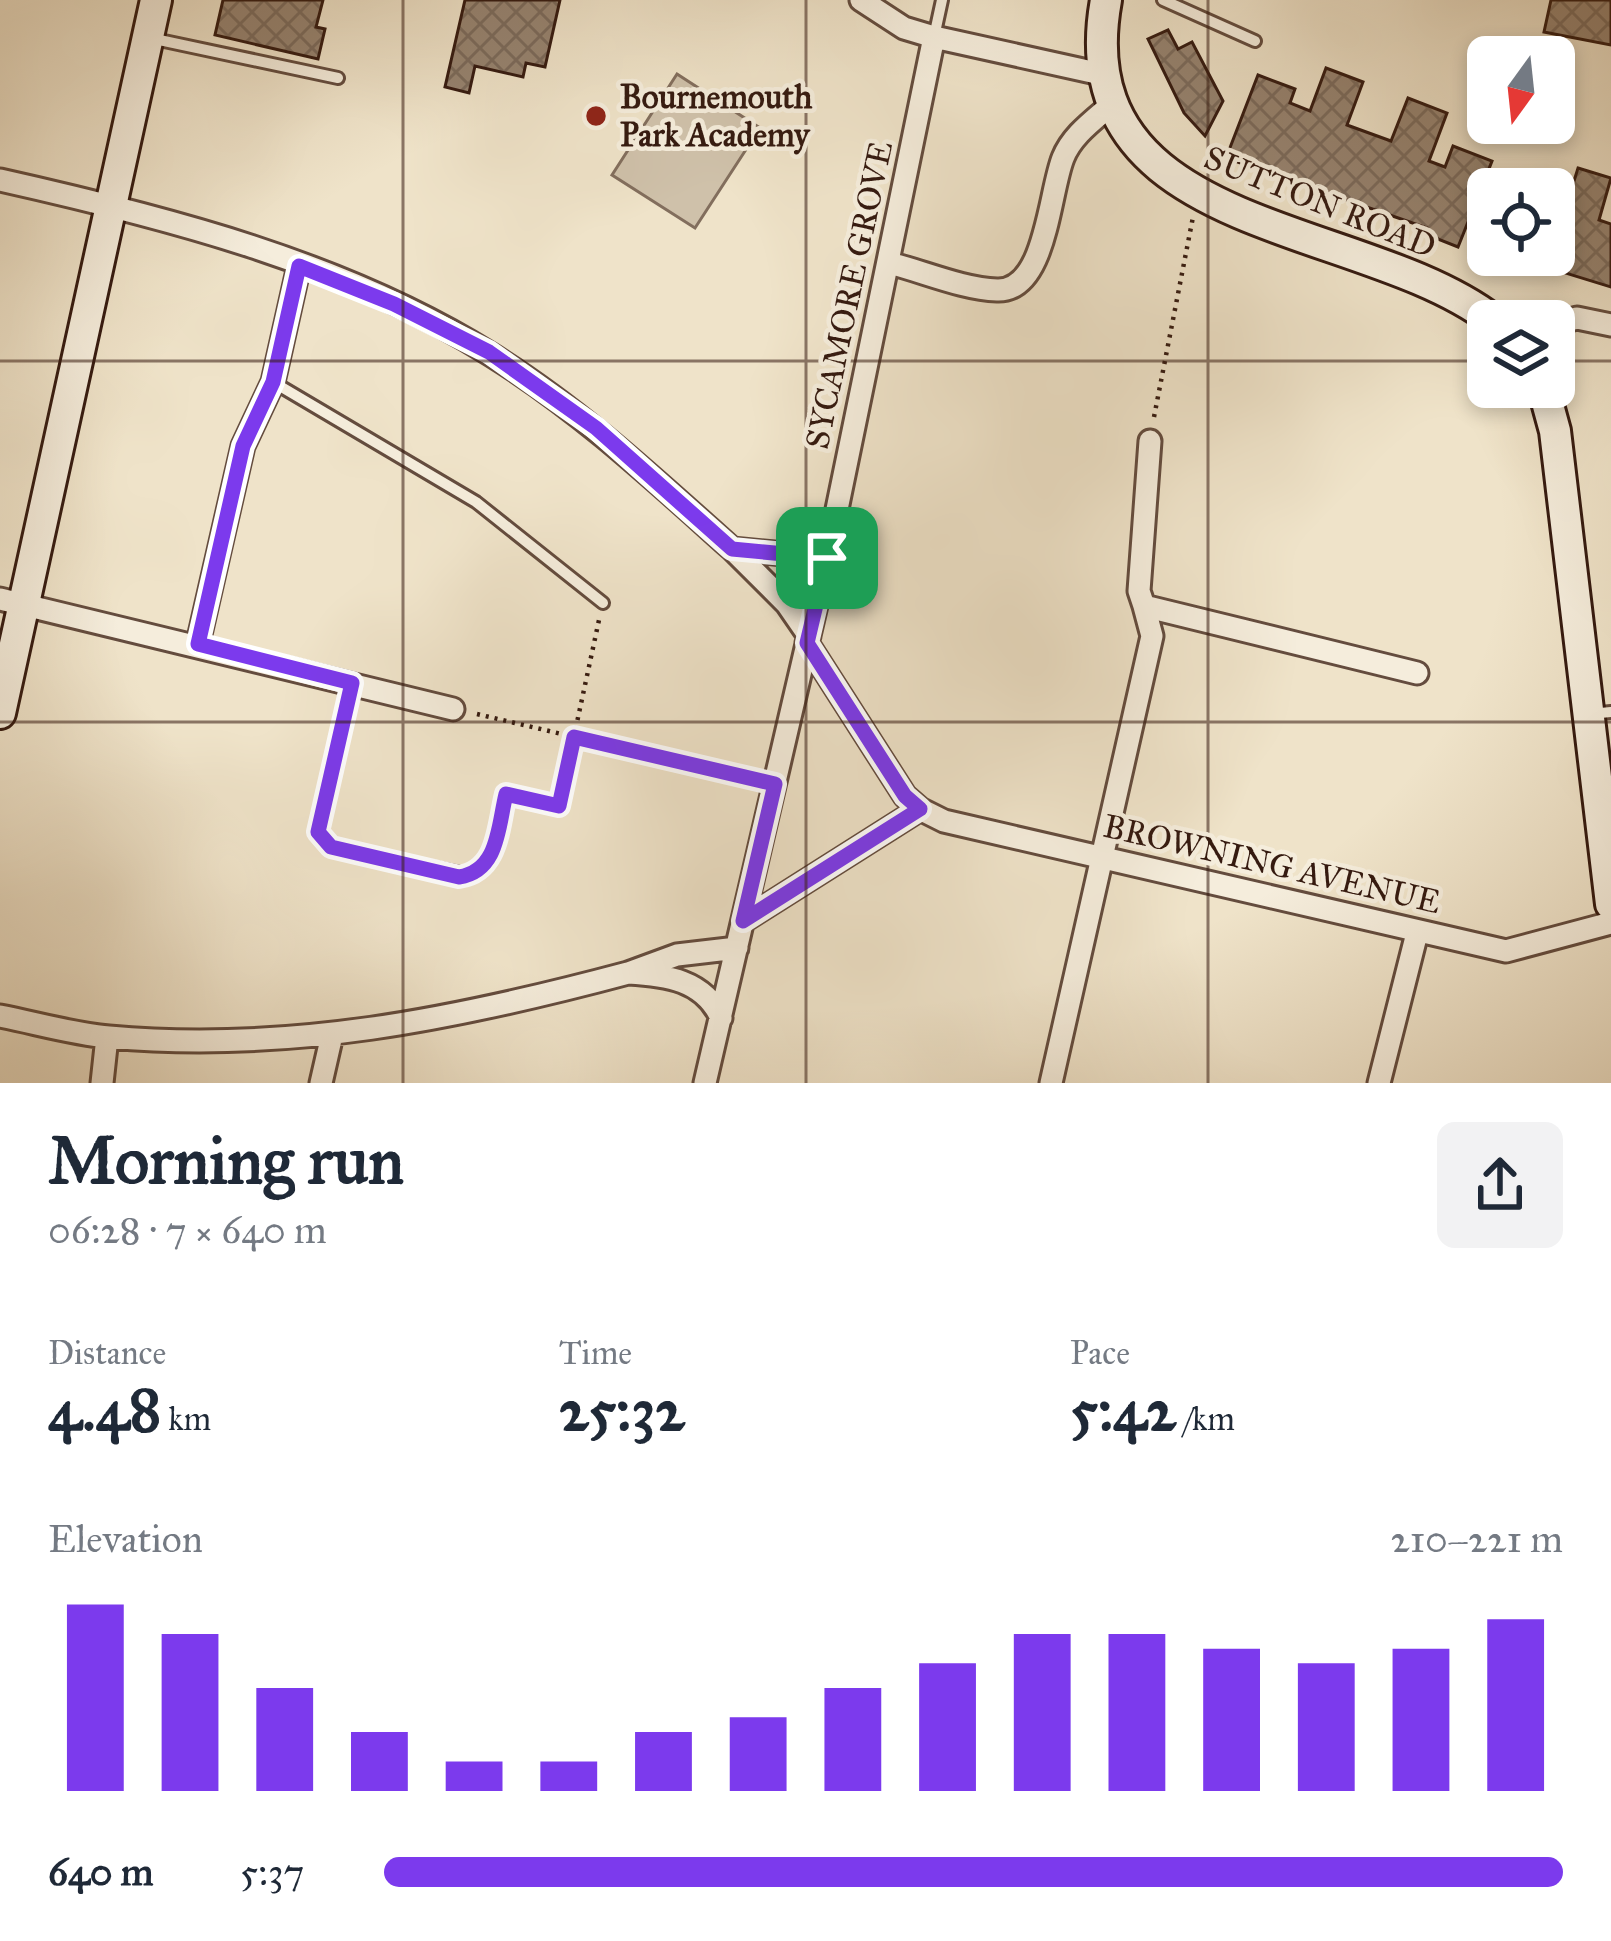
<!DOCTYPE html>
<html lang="en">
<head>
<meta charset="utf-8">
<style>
  :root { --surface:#fff; --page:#f2f2f3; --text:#1f2937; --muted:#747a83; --accent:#7c3aed }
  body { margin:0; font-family:"IM FELL Great Primer",serif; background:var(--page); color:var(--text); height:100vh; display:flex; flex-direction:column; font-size:45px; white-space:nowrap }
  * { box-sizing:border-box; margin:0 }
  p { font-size:39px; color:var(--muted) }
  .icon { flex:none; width:66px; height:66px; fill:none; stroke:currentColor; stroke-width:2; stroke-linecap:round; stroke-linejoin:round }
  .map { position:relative; height:1083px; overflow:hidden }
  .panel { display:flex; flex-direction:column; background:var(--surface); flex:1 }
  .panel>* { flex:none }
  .needle { width:78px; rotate:195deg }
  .buttons { position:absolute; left:1467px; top:36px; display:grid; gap:24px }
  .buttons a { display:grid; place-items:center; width:108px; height:108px; border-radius:18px; background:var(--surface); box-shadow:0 6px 18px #0003; font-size:60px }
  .pin { position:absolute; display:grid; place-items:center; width:102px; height:102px; color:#fff; margin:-51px; border-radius:24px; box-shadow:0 6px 18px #0006 }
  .round { display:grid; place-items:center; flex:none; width:126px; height:126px; border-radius:18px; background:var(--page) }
  .summary { display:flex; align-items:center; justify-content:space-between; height:204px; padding:0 48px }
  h1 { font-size:66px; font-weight:700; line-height:90px }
  .figures { display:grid; grid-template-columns:repeat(3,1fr); gap:18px; height:204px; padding:12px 48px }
  .figures div { display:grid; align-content:center }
  .figures b { font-size:60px; font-weight:700 }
  .figures small { font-size:33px; font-weight:400 }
  .figures p { font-size:33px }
  .chart { height:336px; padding:24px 48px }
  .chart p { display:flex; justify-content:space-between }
  .chart svg { width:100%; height:216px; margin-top:12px; stroke:var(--accent); stroke-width:6 }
  ul { padding:0 48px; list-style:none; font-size:39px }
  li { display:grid; grid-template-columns:192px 144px 1fr; align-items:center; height:90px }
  li i { height:30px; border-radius:15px; background:var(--accent) }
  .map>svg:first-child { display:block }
  .green { fill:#cfc1aa; stroke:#826e5d; stroke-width:3 }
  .building { fill:url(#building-cross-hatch); stroke:#351a10; stroke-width:3 }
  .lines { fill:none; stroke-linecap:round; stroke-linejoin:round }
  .lane-casing { stroke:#644c3e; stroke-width:16 }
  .street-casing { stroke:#644c3e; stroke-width:27 }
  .secondary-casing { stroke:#351a10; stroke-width:36 }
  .path { stroke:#351a10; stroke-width:4.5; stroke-dasharray:3 6; stroke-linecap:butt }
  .lane { stroke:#f5eddc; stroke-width:10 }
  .street { stroke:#f5eddc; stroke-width:21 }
  .secondary { stroke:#f5eddc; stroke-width:30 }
  .route-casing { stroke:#fff; stroke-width:24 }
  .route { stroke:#7c3aed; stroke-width:15 }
  .grid { fill:none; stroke:#351a10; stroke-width:3; stroke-opacity:0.55 }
  .poi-dot { fill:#8f2418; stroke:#f5eddc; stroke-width:4.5 }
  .labels { text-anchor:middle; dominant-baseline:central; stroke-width:9; stroke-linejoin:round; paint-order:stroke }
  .poi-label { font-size:33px; font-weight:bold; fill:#351a10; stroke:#f5eddc; text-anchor:start }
  .street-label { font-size:33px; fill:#351a10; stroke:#f5eddc }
</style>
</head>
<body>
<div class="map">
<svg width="1611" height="1083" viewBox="0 0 1611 1083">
  <defs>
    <pattern id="building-cross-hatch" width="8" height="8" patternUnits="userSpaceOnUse" patternTransform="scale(3)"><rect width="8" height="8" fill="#968370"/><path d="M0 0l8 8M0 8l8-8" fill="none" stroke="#7b6a5b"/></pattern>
  </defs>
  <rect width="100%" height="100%" fill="#efe3c9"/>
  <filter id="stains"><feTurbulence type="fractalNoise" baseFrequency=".00167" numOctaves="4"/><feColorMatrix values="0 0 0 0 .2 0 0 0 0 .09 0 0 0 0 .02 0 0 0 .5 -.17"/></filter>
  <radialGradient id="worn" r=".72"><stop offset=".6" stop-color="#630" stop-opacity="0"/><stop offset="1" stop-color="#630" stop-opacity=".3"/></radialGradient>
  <path class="green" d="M677 74 760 128 695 228 612 175Z"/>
  <path class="building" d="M223 0H323L316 27 325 29 318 59 215 35Z
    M465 0H560L545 67 526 63 523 77 475 66 469 93 445 87Z
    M1551 0H1611V45L1544 32Z
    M1168 30 1178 49 1192 42 1223 101 1205 136 1184 113 1148 39Z
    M1326 68 1363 82 1347 125 1391 141 1408 98 1447 113 1429 161 1445 167 1453 146 1492 161 1480 192 1487 195 1479 215 1472 212 1458 247 1425 234 1427 228 1226 158 1258 75 1295 89 1290 103 1310 111Z
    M1578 168 1611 178 1599 220 1611 224V287L1520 259 1518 267 1488 258 1554 255V203L1566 207Z
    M1515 170 1553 181 1551 189H1509Z"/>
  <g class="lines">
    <g class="lane-casing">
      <path id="lane" d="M1163 0 1255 41
        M934 37 942 0
        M150 38 338 78
        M273 382 476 502 603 603
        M351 686 318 833 331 847 471 875 490 861 506 793
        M1590 714 1611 712"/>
    </g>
    <g class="street-casing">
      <path id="street" d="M861 0 904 28 934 37
        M0 180C165 217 345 263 490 354 579 409 655 480 732 549
        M889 263C922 271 963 289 997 290 1046 292 1049 193 1063 158 1072 135 1094 120 1112 104
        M1554 324 1577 318 1611 325
        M0 599 453 709
        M1144 606 1139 591 1150 441
        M809 636 787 604 732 549 827 558
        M198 643 243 446 273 382 299 266
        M807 643 905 796 920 809
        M743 921 920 809 944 821 1506 951 1611 923
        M0 1016C36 1023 73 1034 109 1037 288 1053 456 1019 628 973
        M721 1018C704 980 666 975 628 973L677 955 737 948
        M102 1083 107 1037
        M321 1083 332 1035
        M705 1083 827 558 934 37 1101 74
        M1051 1083 1152 636 1144 606 1417 673
        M1379 1083 1417 933"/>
    </g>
    <g class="secondary-casing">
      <path id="secondary" d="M1106 0C1063 236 1363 219 1494 321
        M1543 387 1555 431 1611 904
        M0 713 156 0"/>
    </g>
    <path class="path" d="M1154 417 1193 217
      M477 714 752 779
      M522 797 559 806 599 620"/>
    <use href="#lane" class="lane"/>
    <use href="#street" class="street"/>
    <use href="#secondary" class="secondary"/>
  </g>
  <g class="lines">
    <g class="route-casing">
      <path id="route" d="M299 266 394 304 489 352 596 428 732 549 827 558 807 643 905 796 920 809 743 921 775 784 574 737 559 806 506 794C498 826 499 871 459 877L331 847 318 832 352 683 198 644 243 446 273 382Z"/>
    </g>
    <use href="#route" class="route"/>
  </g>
  <path class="grid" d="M403 0V1083M806 0V1083M1208 0V1083M0 361H1488M1554 361H1611M0 722H1611"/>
  <circle class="poi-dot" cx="596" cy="116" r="12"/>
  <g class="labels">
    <g class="poi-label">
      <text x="620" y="97">Bournemouth<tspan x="620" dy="38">Park Academy</tspan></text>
    </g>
    <g class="street-label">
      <text transform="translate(1320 202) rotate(22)">SUTTON ROAD</text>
      <text transform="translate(849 295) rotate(-78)">SYCAMORE GROVE</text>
      <text transform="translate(1272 864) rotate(13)">BROWNING AVENUE</text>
    </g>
  </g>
  <rect width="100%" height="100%" filter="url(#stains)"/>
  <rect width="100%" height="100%" fill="url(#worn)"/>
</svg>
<div class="buttons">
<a><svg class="needle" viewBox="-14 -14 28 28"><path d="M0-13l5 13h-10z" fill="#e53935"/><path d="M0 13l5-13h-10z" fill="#747a83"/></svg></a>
<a><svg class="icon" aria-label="locate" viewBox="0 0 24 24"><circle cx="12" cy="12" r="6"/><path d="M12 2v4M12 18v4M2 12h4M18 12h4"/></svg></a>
<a><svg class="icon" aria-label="layers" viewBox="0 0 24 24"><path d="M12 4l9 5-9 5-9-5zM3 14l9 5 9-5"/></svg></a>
</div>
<div class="pin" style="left:827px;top:558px;background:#1e9e55"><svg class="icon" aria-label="arrive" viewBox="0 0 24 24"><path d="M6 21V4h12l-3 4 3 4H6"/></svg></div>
</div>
<section class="panel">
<div class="summary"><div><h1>Morning run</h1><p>06:28 · 7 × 640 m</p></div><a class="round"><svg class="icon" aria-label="share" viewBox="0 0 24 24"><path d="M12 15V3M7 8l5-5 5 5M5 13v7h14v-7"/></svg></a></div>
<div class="figures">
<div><p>Distance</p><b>4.48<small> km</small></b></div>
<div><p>Time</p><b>25:32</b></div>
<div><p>Pace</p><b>5:42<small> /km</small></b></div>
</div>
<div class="chart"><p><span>Elevation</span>210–221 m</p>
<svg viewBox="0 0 160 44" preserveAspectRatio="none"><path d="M5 44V6M15 44V12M25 44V23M35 44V32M45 44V38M55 44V38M65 44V32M75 44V29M85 44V23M95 44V18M105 44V12M115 44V12M125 44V15M135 44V18M145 44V15M155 44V9"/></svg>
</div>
<ul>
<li><b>640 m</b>5:37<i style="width:100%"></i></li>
</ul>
</section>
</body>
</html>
